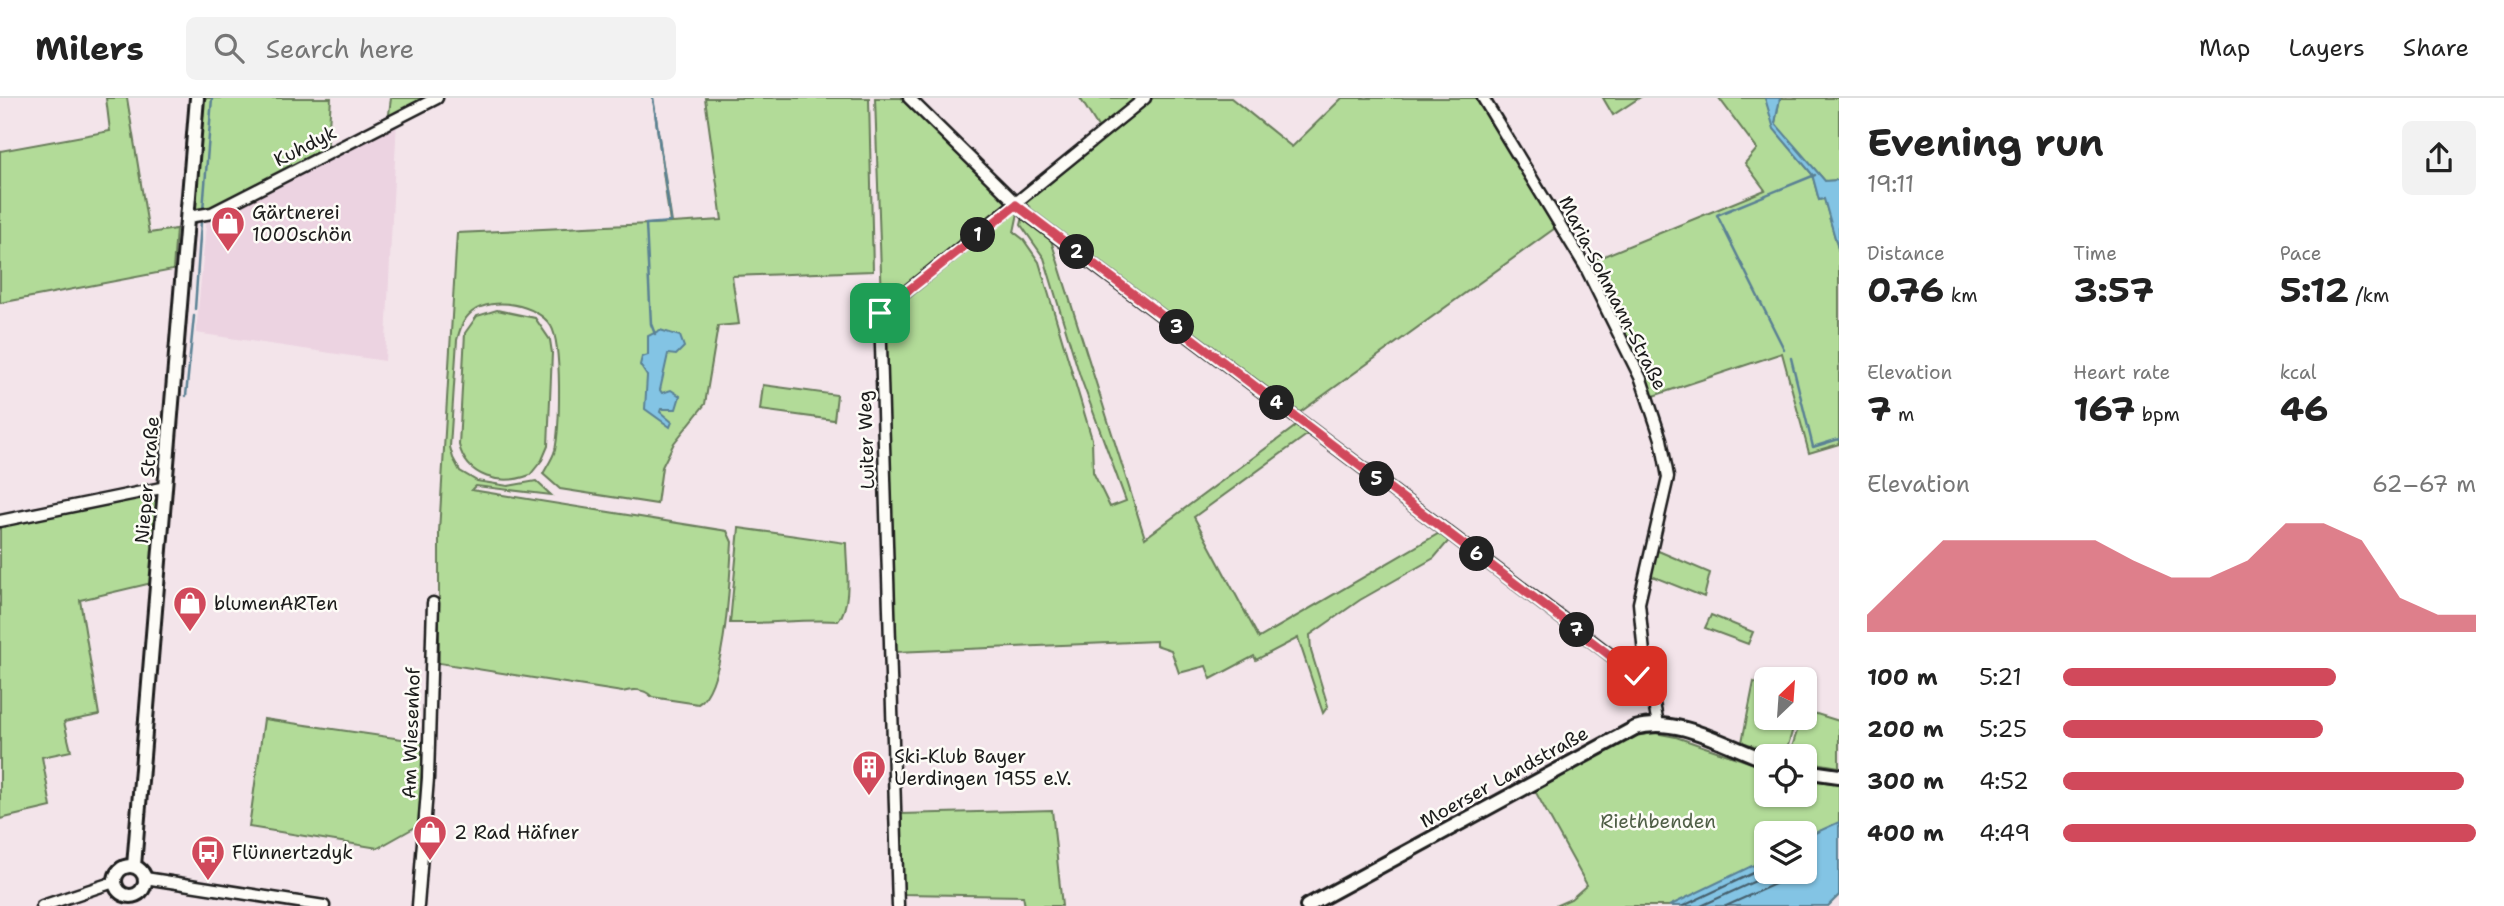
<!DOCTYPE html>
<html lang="en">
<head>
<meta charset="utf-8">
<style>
  :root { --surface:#fff; --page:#f2f2f2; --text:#222; --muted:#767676; --line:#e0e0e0; --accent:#d1495b }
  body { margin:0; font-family:"Shantell Sans",sans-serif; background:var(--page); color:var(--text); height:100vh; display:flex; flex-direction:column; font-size:26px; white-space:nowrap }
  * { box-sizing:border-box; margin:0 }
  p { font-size:23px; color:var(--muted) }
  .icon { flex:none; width:38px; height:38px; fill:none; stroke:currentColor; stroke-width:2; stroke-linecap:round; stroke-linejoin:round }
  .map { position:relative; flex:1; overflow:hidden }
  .drawer { display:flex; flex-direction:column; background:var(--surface); width:665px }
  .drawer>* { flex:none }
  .needle { width:46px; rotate:25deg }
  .tools { position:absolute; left:1754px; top:569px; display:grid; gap:14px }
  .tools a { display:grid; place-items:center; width:63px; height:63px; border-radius:10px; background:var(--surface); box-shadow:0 2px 5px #0004; font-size:35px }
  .pin { position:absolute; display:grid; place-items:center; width:60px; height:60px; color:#fff; margin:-30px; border-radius:14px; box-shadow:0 4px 10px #0006 }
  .km { position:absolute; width:35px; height:35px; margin:-18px; border-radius:50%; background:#222; color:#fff; font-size:19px; line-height:35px; text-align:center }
  .round { display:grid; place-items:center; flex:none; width:74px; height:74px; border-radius:10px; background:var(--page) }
  .overview { display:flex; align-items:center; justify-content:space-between; height:119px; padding:0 28px }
  h1 { font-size:38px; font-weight:700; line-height:52px }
  .stats { display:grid; grid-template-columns:repeat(3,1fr); gap:10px; height:119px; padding:7px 28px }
  .stats div { display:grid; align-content:center }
  .stats b { font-size:35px; font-weight:700 }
  .stats small { font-size:19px; font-weight:400 }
  .stats p { font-size:19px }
  .chart { height:196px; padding:14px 28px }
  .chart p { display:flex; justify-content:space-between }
  .chart svg { width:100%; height:126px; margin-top:7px; fill:var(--accent); opacity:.7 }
  ul { padding:0 28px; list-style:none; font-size:23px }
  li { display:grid; grid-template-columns:112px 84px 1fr; align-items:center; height:52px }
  li i { height:18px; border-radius:9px; background:var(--accent) }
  header { display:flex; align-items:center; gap:42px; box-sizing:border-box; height:98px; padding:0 35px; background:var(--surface); border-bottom:2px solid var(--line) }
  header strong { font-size:33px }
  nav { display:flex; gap:38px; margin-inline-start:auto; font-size:24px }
  .search { width:490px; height:63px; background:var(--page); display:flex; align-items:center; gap:18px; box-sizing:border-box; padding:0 24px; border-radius:10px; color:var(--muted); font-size:26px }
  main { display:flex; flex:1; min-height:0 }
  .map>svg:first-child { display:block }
  .built { fill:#ecd3e1 }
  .green { fill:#b2db98; stroke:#677c5a; stroke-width:2; fill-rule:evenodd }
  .water { fill:#83c4e4; stroke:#5a8194; stroke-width:2 }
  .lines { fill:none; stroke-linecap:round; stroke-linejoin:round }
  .shore { stroke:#455f6c; stroke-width:2 }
  .stream { stroke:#5a8194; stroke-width:2.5 }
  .minor-casing { stroke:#1c1c1c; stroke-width:15 }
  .major-casing { stroke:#1c1c1c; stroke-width:18 }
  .minor { stroke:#fdfcf7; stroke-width:10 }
  .major { stroke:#fdfcf7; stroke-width:12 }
  .route-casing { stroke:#fff; stroke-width:14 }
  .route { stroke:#d1495b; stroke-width:9 }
  .labels { text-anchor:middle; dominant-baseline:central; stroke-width:5; stroke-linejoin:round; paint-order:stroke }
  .street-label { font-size:19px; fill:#1c1c1c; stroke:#fdfcf7 }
  .poi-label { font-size:19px; fill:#1c1c1c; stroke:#fdfcf7; text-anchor:start }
  .park-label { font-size:19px; fill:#505f47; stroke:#fdfcf7 }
</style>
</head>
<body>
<header>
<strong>Milers</strong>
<div class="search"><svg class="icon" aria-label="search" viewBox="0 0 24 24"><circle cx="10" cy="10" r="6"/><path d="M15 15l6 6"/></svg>Search here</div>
<nav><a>Map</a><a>Layers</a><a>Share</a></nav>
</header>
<main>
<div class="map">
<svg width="1839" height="808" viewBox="0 0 1839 808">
  <rect width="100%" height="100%" fill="#f3e4ea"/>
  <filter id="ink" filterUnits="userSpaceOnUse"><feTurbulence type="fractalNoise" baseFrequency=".0143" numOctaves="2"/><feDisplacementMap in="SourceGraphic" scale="14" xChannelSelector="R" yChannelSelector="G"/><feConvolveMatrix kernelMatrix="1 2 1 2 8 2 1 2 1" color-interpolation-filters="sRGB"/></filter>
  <g filter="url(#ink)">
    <path class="built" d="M397 21 385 263 196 235 207 117Z"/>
    <path class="green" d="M106 0H127L149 135 176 131 173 172 0 205V53L110 33Z
      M201 0H331L327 56 205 113 195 115 192 111Z
      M391 0H435L388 24Z
      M653 0 672 125 722 122 705 0H869L873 173 732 178 739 226 718 228 705 306 674 345 662 369 657 406 560 391 543 376C547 368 553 360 555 352 560 329 562 246 551 228 537 206 493 198 472 214 463 221 460 231 457 242L450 349 453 360 460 373 477 383 508 388 536 383 551 397 476 388 472 392 727 433 732 444C730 476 726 591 698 606L652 599C644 590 633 591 622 594L439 565V434L457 135 670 125Z
      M875 0H905L1009 107 888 206 882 203Z
      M1080 0H1138L1100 32Z
      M1153 0H1231L1292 49 1342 0H1481L1558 128 1299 315 1023 107Z
      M1603 0H1639L1613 17Z
      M1719 0H1765L1777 34 1812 76 1819 102 1824 100 1839 154V346L1809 355 1782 255 1653 298 1589 164 1765 92 1745 65 1757 51Z
      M1780 0H1839V82L1825 83 1781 33 1775 25Z
      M1015 112 1018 115 1014 134 1023 141 1039 164 1092 341 1093 374 1110 409 1126 403 1080 278 1044 160 1021 127 1024 115 1049 136 1145 440 1300 325 1311 334 1194 419 1259 540 1443 433 1452 439 1434 460 1360 502 1310 537 1311 553 1328 608 1323 615 1298 540 1256 562 1254 558 1211 581 1206 568 1179 575 1171 552 1156 547V543L896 554 885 227 897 208Z
      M497 212 535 220 550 242 552 255 548 348 542 362 530 377C501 388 467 380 459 347L465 235 477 218Z
      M763 287 837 297 834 322 760 312Z
      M150 397 158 406 152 485 80 502 99 617 64 624 71 653 42 659 51 709 0 721V427Z
      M739 430 846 445C846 466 853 506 838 523 802 521 767 526 730 525Z
      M1656 452 1710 475 1704 499 1649 477Z
      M1711 517 1753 534 1748 546 1705 530Z
      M894 556 901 716 1052 712 1062 808H1025L1023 798 903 796Z
      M1754 584 1766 589V620H1796L1785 658 1742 644Z
      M1804 612 1839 623V669L1804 663V658H1789Z
      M264 621 423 644 419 727 378 750 249 729Z
      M1655 635 1676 639 1766 670V696H1804V681L1839 686V797L1828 808H1555L1571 801 1587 787 1535 693 1634 638ZM1766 735H1804V774H1766Z"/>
    <path class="water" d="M1765 0H1780L1775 25 1825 83 1839 82V154L1824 101 1819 102 1812 76 1774 31Z
      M660 232 680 238 684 249 676 257 668 256 660 292 662 295 671 292 680 298 676 311H661L660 314 672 324 670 329 645 311 647 278 640 267 642 259 648 257V238Z
      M1839 724V797L1828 808H1669L1766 761V774H1804V740Z"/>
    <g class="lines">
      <path class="shore" d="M1683 808 1766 769
        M1701 808 1775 774
        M1726 808 1777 785 1789 774"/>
      <path class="stream" d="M653 0 671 124 646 126 651 226 655 236
        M203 112 212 0
        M195 211 201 124
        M1784 251 1717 117 1815 77
        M1791 260 1813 349 1839 341
        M186 298 194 218"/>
      <g class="minor-casing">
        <path id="minor" d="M909 0 1028 117 1650 587
          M1483 0 1585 168 1641 281 1661 341 1668 379 1639 505 1644 555 1658 626
          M188 119 212 115 437 0
          M0 423 166 389
          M145 780 324 808
          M42 808 114 784
          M418 808 428 680 433 505
          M898 808 880 215 1145 0"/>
      </g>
      <g class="major-casing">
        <path id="major" d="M1804 673 1839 678
          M115 783a15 15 0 1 1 30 0a15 15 0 1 1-30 0Z
          M134 768 197 0
          M1307 808 1635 630C1678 617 1725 648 1766 662"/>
      </g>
      <use href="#minor" class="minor"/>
      <use href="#major" class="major"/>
    </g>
  </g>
  <g class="lines" filter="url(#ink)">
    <g class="route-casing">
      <path id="route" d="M880 215 1016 107 1637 578"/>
    </g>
    <use href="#route" class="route"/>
  </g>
  <defs>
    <g id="shop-pin" transform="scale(1.75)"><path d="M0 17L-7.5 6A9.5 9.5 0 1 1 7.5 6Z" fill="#d1495b" stroke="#fdfcf7"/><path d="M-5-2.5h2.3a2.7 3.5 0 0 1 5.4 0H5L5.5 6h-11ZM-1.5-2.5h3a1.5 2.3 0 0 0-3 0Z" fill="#fff"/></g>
    <g id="building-pin" transform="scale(1.75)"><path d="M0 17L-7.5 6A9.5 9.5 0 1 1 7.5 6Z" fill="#d1495b" stroke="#fdfcf7"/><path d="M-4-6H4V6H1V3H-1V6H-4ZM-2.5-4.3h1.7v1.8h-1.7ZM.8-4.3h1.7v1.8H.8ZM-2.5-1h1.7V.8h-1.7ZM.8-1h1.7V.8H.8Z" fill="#fff"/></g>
    <g id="bus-pin" transform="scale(1.75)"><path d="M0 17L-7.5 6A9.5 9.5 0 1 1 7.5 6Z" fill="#d1495b" stroke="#fdfcf7"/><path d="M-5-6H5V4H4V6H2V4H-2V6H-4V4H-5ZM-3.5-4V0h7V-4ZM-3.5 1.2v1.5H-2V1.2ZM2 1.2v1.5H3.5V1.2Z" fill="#fff"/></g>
  </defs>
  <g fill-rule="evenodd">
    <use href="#shop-pin" x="228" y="125"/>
    <use href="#shop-pin" x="190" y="505"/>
    <use href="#building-pin" x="869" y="669"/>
    <use href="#shop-pin" x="430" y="734"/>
    <use href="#bus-pin" x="208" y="754"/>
  </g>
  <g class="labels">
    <g class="street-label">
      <text transform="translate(305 48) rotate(-27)">Kuhdyk</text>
      <text transform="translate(1613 195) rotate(63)">Maria-Sohmann-Straße</text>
      <text transform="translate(866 342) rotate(-92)">Luiter Weg</text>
      <text transform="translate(147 382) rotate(-85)">Nieper Straße</text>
      <text transform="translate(411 635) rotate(-88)">Am Wiesenhof</text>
      <text transform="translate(1504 679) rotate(-29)">Moerser Landstraße</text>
    </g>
    <g class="poi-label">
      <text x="252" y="114">Gärtnerei<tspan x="252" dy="22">1000schön</tspan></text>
      <text x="214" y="505">blumenARTen</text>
      <text x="894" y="658">Ski-Klub Bayer<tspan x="894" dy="22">Uerdingen 1955 e.V.</tspan></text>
      <text x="454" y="734">2 Rad Häfner</text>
      <text x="232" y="754">Flünnertzdyk</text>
    </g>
    <g class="park-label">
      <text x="1658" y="723">Riethbenden</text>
    </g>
  </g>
</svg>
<div class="tools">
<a><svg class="needle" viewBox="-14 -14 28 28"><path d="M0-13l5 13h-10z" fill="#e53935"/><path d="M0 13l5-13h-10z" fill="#767676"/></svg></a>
<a><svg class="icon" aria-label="locate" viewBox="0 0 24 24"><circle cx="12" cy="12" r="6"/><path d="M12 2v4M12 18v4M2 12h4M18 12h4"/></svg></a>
<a><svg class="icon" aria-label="layers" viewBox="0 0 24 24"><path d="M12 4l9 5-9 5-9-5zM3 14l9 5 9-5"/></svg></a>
</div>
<div class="pin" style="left:880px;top:215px;background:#1e9e55"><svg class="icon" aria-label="arrive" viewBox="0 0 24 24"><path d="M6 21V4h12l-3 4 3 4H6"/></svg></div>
<div class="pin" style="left:1637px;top:578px;background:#d93025"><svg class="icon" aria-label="check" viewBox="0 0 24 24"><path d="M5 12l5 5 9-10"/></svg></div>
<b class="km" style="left:978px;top:137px">1</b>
<b class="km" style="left:1077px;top:154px">2</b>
<b class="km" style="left:1177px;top:229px">3</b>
<b class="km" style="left:1277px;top:305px">4</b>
<b class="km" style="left:1377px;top:381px">5</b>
<b class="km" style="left:1477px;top:456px">6</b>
<b class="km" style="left:1577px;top:532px">7</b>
</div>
<section class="drawer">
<div class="overview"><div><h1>Evening run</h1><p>19:11</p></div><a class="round"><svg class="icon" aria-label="share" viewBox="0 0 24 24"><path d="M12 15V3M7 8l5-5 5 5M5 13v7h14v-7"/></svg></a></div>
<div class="stats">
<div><p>Distance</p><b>0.76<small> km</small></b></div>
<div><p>Time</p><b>3:57</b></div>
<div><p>Pace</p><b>5:12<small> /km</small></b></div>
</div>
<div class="stats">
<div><p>Elevation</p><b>7<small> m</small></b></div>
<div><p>Heart rate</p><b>167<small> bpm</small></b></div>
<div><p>kcal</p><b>46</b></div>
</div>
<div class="chart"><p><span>Elevation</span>62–67 m</p>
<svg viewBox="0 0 160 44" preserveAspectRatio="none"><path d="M0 44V38L10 25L20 12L30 12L40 12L50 12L60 12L70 19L80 25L90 25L100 19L110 6L120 6L130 12L140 32L150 38L160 38V44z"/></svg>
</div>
<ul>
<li><b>100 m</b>5:21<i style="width:66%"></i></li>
<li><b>200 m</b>5:25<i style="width:63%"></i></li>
<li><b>300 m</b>4:52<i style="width:97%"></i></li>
<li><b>400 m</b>4:49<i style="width:100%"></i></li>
</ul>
</section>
</main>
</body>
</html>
